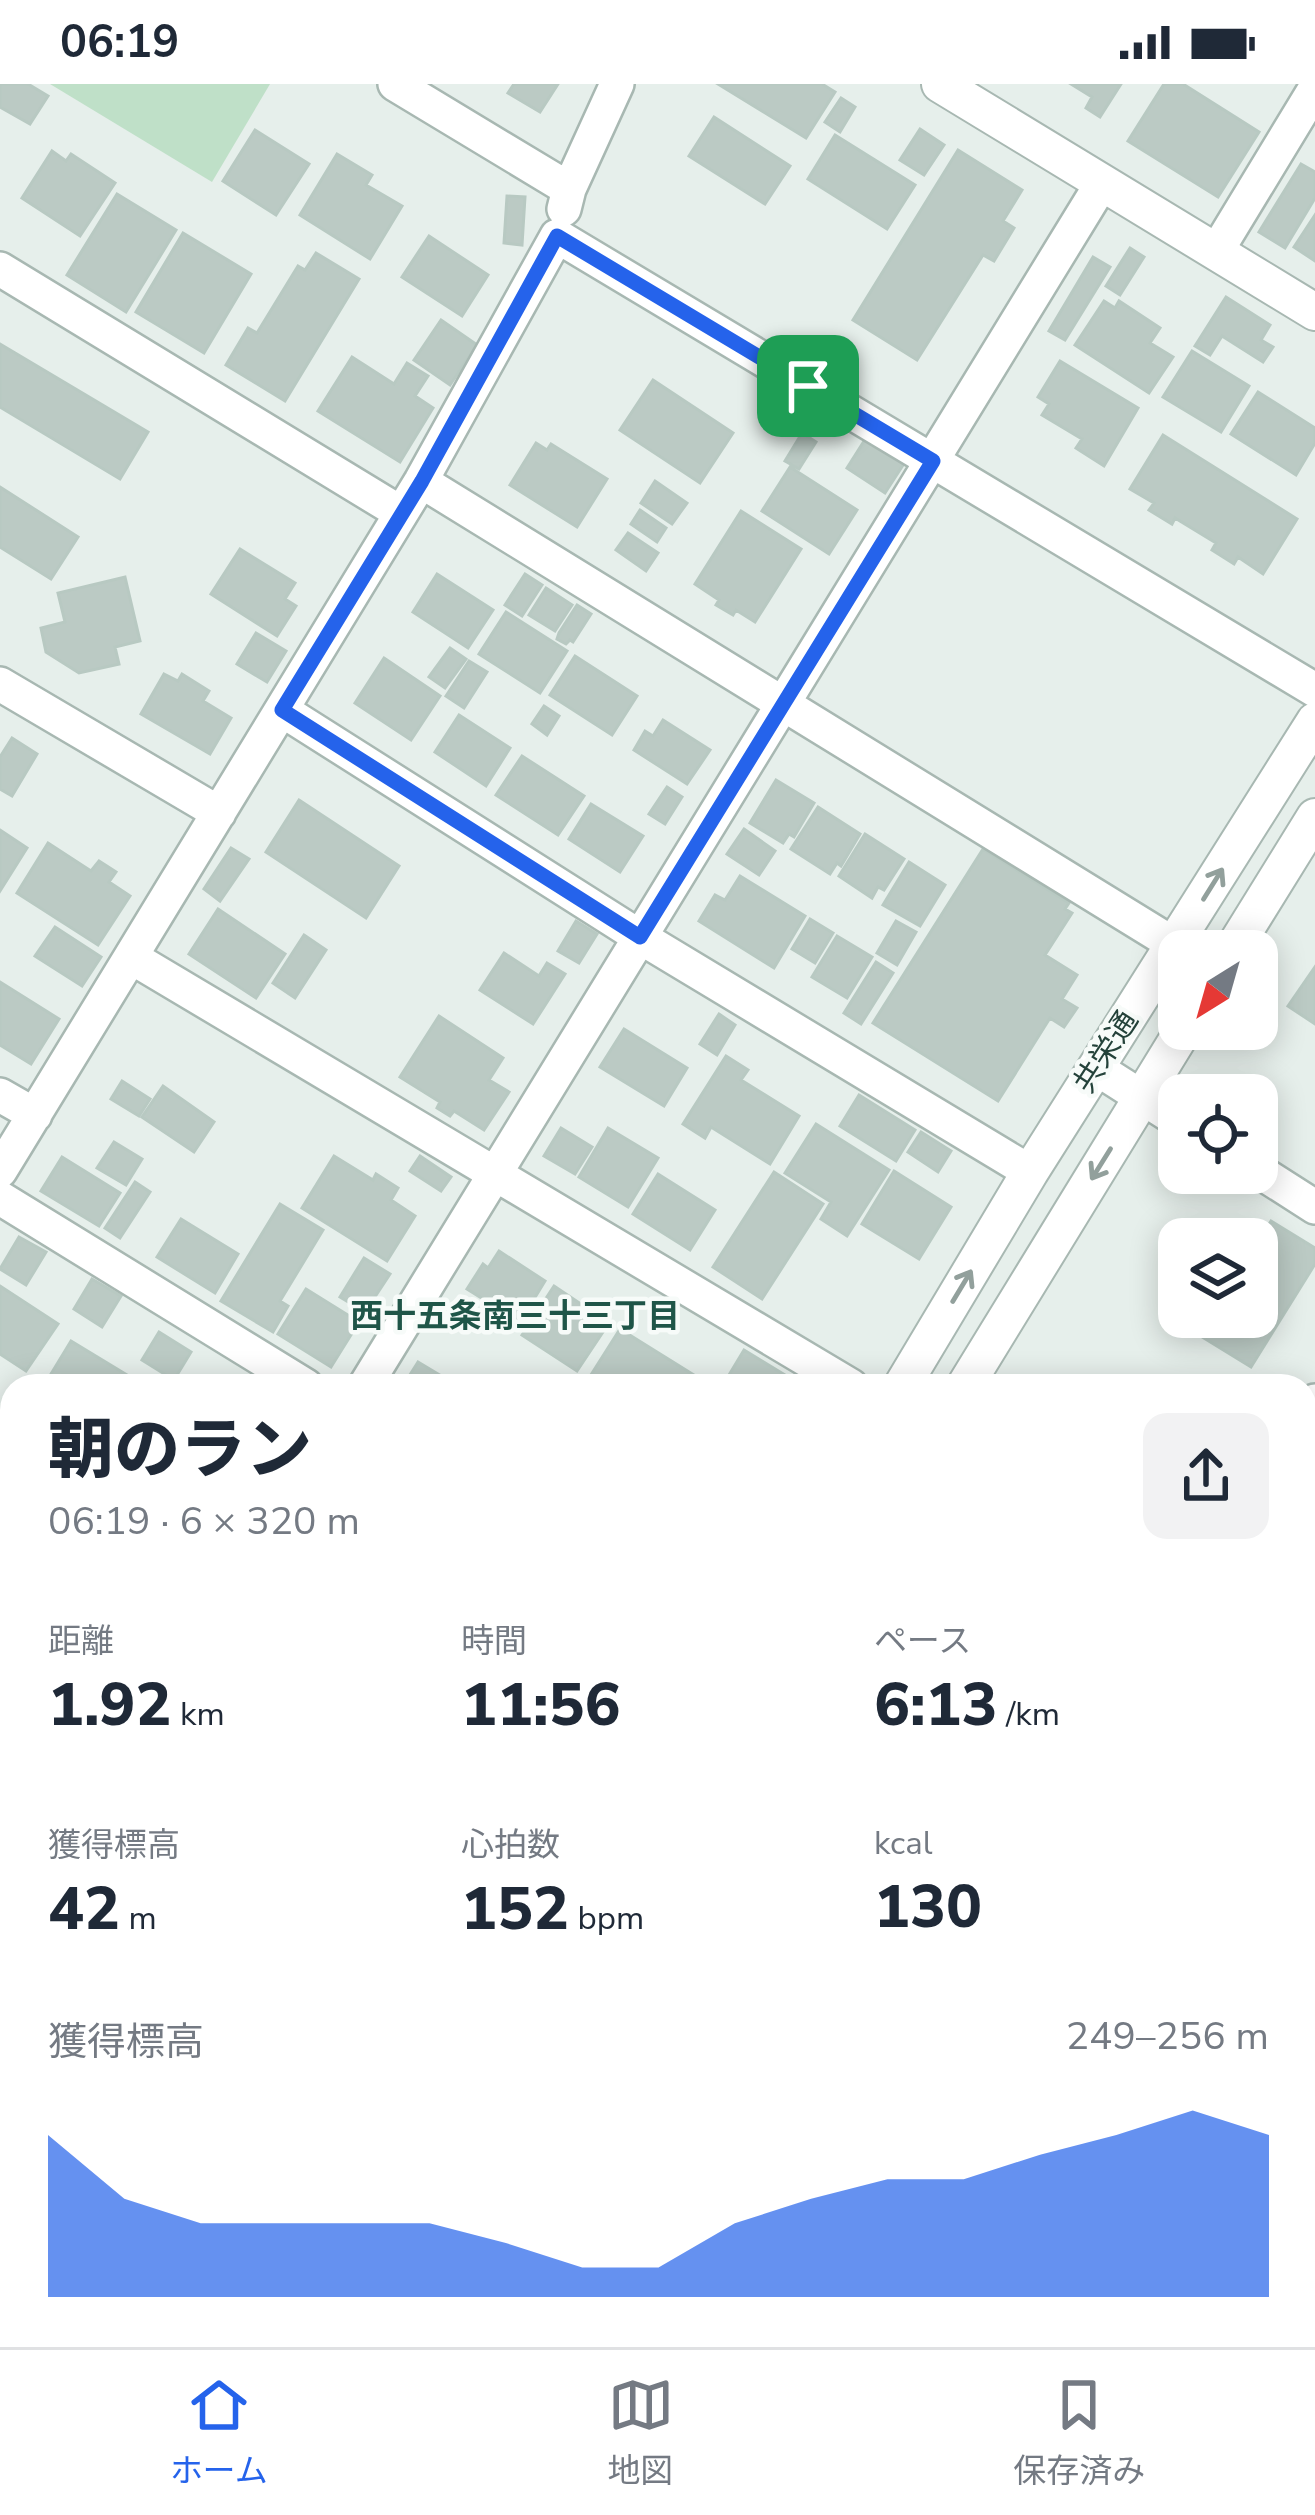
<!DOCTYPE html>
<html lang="ja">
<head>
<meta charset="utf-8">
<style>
  :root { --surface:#fff; --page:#f2f2f3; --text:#1f2937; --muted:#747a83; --line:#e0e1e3; --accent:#2563eb }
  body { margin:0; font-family:"Nunito Sans","Noto Sans JP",sans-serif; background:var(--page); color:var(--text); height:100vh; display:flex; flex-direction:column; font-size:45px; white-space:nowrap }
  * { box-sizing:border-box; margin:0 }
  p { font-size:39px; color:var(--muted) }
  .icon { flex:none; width:66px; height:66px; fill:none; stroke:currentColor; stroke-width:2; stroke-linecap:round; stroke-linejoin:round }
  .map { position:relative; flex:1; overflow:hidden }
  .sheet { position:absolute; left:0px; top:1290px; width:1317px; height:975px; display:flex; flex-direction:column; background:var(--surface); border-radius:36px 36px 0 0; box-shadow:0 6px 30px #0003 }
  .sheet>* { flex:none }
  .needle { width:78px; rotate:217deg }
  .fabs { position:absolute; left:1158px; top:846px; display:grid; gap:24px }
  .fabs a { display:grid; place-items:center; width:120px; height:120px; border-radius:24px; background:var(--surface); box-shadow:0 6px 30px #0003; font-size:60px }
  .pin { position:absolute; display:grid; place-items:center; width:102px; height:102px; color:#fff; margin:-51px; border-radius:24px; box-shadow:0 6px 18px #0006 }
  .round { display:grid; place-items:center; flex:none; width:126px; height:126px; border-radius:24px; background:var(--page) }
  .summary { display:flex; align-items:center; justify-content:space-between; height:204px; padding:0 48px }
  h1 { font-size:66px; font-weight:800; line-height:90px }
  .figures { display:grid; grid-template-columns:repeat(3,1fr); gap:18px; height:204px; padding:12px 48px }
  .figures div { display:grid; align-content:center }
  .figures b { font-size:60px; font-weight:800 }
  .figures small { font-size:33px; font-weight:400 }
  .figures p { font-size:33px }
  .chart { height:336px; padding:24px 48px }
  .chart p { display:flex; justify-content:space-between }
  .chart svg { width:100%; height:216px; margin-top:12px; fill:var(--accent); opacity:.7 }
  .status { display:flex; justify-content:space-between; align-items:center; height:84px; padding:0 60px; background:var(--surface); direction:ltr }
  .status svg { height:33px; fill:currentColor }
  .tabs { display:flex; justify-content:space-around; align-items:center; height:168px; border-top:3px solid var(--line); background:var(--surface); font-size:33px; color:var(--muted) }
  .tabs a { display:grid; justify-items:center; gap:6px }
  .tabs .on { color:var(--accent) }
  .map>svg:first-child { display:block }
  .green { fill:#bfe0c8 }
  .building { fill:#bbcac4; stroke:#b8c9c2; stroke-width:3 }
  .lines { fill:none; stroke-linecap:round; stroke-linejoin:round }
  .service-casing { stroke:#a8b8b2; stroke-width:21 }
  .minor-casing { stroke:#a8b8b2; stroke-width:38 }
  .tertiary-casing { stroke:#a8b8b2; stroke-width:40 }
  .service { stroke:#fff; stroke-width:16 }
  .minor { stroke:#fff; stroke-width:33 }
  .tertiary { stroke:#fff; stroke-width:36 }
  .oneway { stroke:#92a09c }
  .route-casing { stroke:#fff; stroke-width:24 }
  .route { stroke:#2563eb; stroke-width:15 }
  .labels { text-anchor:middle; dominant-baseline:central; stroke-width:9; stroke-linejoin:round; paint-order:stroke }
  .street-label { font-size:30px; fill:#24423a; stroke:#f7fbf9 }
  .neighbourhood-label { font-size:33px; font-weight:bold; fill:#1f5548; stroke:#f7fbf9 }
</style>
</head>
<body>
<div class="status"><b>06:19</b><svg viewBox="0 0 49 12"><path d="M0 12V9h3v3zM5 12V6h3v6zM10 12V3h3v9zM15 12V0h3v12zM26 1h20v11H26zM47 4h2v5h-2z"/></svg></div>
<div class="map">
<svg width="1315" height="2263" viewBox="0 0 1315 2263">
  <rect width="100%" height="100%" fill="#e6efeb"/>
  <path class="green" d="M50 0H270L212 98Z"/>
  <path class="building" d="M0 0H28L48 12 30 40 0 23Z
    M514 0H558L540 28 508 9Z
    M718 0H822L835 8 806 54Z
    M1071 0H1121L1100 33 1086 24 1092 13Z
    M1164 0H1183L1259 48 1218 113 1128 57Z
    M841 14 855 23 840 48 825 38Z
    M714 33 790 82 765 120 689 72Z
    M920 45 944 61 924 91 900 76Z
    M255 46 309 80 276 131 223 97Z
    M835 51 915 101 887 145 808 95Z
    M958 66 1022 106 1003 137 1014 144 994 177 983 171 917 276 853 236Z
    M52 67 66 77 71 70 115 99 80 152 22 114Z
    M337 70 372 91 366 101 402 122 370 175 300 131Z
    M1301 80 1315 88V114L1285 164 1259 148Z
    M117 110 176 146 126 228 67 191Z
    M507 112 525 113 522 161 504 159Z
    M1315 131V177L1294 163Z
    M183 149 251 190 204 269 136 228Z
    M429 152 488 191 462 232 402 193Z
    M1130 164 1144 173 1120 211 1106 202Z
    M316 169 359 195 285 317 226 281 248 244 257 249 298 182 305 186Z
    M1093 173 1110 183 1065 256 1049 247Z
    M1226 213 1270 241 1261 256 1273 263 1263 278 1222 252 1210 271 1195 262Z
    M1104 217 1115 224 1119 217 1160 244 1150 259 1173 273 1149 309 1075 261Z
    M441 236 477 261 450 301 414 276Z
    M0 260 148 348 120 395 0 323Z
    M1192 267 1249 302 1221 348 1163 313Z
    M352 273 394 300 407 279 428 292 415 312 433 324 400 378 318 327Z
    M1060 277 1138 324 1104 382 1076 364 1082 355 1042 331 1049 320 1038 313Z
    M653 296 733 349 700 399 620 346Z
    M1258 308 1315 344V359L1296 391 1231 350Z
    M802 349 816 358 799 385 785 377Z
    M1163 351 1297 435 1263 490 1238 473 1234 480 1212 466 1216 459 1175 434 1172 440 1149 426 1154 419 1130 405Z
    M866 354 905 378 885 409 847 384Z
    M536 359 547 366 551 360 607 395 577 443 510 401Z
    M790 383 857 426 829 470 762 427Z
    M655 397 687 419 672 440 641 419Z
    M0 403 78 453 51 495 0 463Z
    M640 426 666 444 657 458 631 440Z
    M741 427 801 465 755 538 736 526 733 531 716 521 719 516 695 500Z
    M628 449 658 469 646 487 616 466Z
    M240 465 295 499 285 515 296 522 277 552 211 510Z
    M437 490 493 526 468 564 413 528Z
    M525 490 542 501 522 532 505 521Z
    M125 493 140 557 115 563 119 580 79 589 46 568 41 544 65 538 58 509Z
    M546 504 572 521 555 547 529 531Z
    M577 521 591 530 573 558 570 556 566 560 557 555 559 549Z
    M506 528 567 567 540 609 479 570Z
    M256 549 286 567 267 598 237 580Z
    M450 564 466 575 445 604 429 593Z
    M575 572 637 612 612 651 550 611Z
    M384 574 440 612 411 656 355 619Z
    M469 577 487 588 464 624 446 612Z
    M164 590 178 597 182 590 209 607 203 617 231 634 210 670 141 630Z
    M544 622 559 632 547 651 532 640Z
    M459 631 510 664 486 702 435 668Z
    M663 636 710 666 687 700 634 666 645 647 653 652Z
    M12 654 37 670 12 712 0 705V673Z
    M522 672 584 712 558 751 496 711Z
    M776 696 814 719 794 753 789 750 783 759 750 739Z
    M667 703 682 713 665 740 649 730Z
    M299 716 399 782 366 834 266 768Z
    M591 720 643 752 620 788 569 755Z
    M818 723 860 750 841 782 837 779 830 790 791 765Z
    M744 745 775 767 759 791 727 770Z
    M0 746 27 764 0 807Z
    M865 750 904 775 884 806 878 803 872 814 839 792Z
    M48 759 91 787 99 777 116 788 109 798 130 812 98 861 17 809Z
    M231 764 249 775 220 817 204 805Z
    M983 765 1069 819 1065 825 1072 829 1045 871 1077 891 1062 915 1077 924 1064 943 1050 934 998 1017 873 939Z
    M909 778 945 801 920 842 883 821Z
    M740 792 805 832 774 884 699 837 715 811 725 816Z
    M218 825 285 870 256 914 189 870Z
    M810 835 833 849 815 879 792 865Z
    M576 837 597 850 579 879 558 867Z
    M896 837 916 848 897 881 877 869Z
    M55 843 101 873 82 902 35 872Z
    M304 851 326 866 295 914 273 899Z
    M837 852 872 873 847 914 812 893Z
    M504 869 539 892 547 879 565 890 533 940 480 906Z
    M876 878 893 889 861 940 844 929Z
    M1315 883V940L1288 922Z
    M0 898 59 935 31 980 0 961Z
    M719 930 735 941 717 971 700 960Z
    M439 932 503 974 489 996 509 1008 484 1046 454 1027 450 1032 437 1024 440 1018 400 993Z
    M624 945 687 984 664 1022 600 983Z
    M726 972 748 986 741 996 799 1032 770 1080 711 1043 705 1054 683 1040Z
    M122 997 150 1015 139 1032 111 1015Z
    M163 1002 214 1038 194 1068 142 1033Z
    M859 1011 915 1046 896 1077 840 1042Z
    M816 1040 889 1086 847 1152 821 1135 831 1118 785 1089Z
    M561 1044 592 1063 575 1090 544 1072Z
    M608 1044 658 1074 628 1123 579 1093Z
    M921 1048 951 1067 938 1088 908 1068Z
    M114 1058 142 1075 126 1101 97 1084Z
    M334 1072 373 1096 376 1090 398 1104 391 1116 415 1132 387 1177 302 1124Z
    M420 1072 451 1093 441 1107 410 1087Z
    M62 1073 120 1109 99 1142 41 1107Z
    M894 1087 951 1123 919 1175 862 1140Z
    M774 1088 823 1120 762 1215 713 1183Z
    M658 1090 715 1126 690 1166 633 1130Z
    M135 1098 150 1108 120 1154 105 1144Z
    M280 1120 323 1146 280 1217 288 1222 273 1248 221 1217Z
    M181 1135 238 1170 215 1209 157 1173Z
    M1271 1137 1315 1164V1180L1251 1283 1199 1251 1210 1233H1257V1159Z
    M19 1153 46 1168 26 1201 0 1185Z
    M499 1167 545 1197 520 1238 467 1205 483 1180 488 1184Z
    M364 1174 390 1190 365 1228 340 1213Z
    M92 1195 121 1212 102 1243 74 1225Z
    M0 1202 58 1240 26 1287 0 1270Z
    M554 1202 609 1239 577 1287 522 1251Z
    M306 1205 359 1238 331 1283 278 1250Z
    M620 1245 705 1298 702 1302H602L589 1294Z
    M159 1248 191 1268 174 1296 142 1276Z
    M71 1257 127 1291 120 1302H60L48 1295Z
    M744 1266 803 1302H736L726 1296Z
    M418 1278 458 1302H403Z
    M0 1341 12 1349V1382L0 1401Z
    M1315 1419V1482L1305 1476V1435Z
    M0 1494 12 1501V1563L0 1555Z
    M1305 1648 1315 1654V1687L1308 1698Z
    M11 1690 12 1691V1761L0 1753V1694L6 1698Z
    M1305 1802 1315 1809V1855L1305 1849Z
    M12 1954V1999L0 1992V1973Z
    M0 2029 12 2036V2071L2 2087Z
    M0 2210 12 2218V2253H42L36 2263H0Z
    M492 2253H539L533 2263H508Z
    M549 2253H622L616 2263H543Z
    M855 2253H901L918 2263H849Z
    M1042 2253H1122L1116 2263H1058Z"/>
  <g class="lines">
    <g class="service-casing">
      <path id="service" d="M1305 1747 1315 1731"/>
    </g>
    <g class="minor-casing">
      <path id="minor" d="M395 0 569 105
        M564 125 569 105 617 0
        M1216 168 1315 5
        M0 185 401 429
        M421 397 1175 861
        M0 600 219 729
        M282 626 640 853 1030 1088
        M131 873 851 1302
        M1096 984 1179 1037
        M0 1011 35 1031
        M1257 1086 1315 1123
        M0 1087 421 397 557 152 1315 606
        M0 1114 306 1302
        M365 1302 1102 99
        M1305 1334 1315 1317
        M0 1459 12 1466
        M1305 1520 1315 1526
        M0 1793 12 1800
        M0 1877 12 1857
        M1305 1900 1315 1906
        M0 2125 12 2133
        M1305 2252 1315 2259
        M210 2253 226 2263
        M760 2253 778 2263
        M650 2263 656 2253
        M970 2263 976 2253"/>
    </g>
    <g class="tertiary-casing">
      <path id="tertiary" d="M940 0 1315 228
        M1232 867 1315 733
        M902 1302 1030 1088 1315 637
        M965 1302 1184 945
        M317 2263 324 2253
        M378 2263 384 2253"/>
    </g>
    <use href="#service" class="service"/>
    <use href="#minor" class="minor"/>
    <use href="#tertiary" class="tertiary"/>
  </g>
  <defs><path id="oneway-shaft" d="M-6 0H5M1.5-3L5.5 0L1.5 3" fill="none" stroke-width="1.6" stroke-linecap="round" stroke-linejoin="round" transform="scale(3)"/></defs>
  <g class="oneway">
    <use href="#oneway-shaft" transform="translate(1213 800) rotate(-58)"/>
    <use href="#oneway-shaft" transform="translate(1101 1080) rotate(122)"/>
    <use href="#oneway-shaft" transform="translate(962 1202) rotate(-59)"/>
  </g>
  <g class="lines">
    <g class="route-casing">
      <path id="route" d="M557 152 933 377 640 853 282 626 422 397Z"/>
    </g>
    <use href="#route" class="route"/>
  </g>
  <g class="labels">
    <g class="street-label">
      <text transform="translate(1106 968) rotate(-57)">共栄通</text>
    </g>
    <g class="neighbourhood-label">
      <text x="515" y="1232">西十五条南三十三丁目</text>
    </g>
  </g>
</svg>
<div class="fabs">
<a><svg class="needle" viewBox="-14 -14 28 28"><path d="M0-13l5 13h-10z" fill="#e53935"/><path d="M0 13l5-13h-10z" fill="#747a83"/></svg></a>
<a><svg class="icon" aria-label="locate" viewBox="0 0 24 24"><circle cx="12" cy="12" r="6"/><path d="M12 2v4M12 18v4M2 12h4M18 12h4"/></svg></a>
<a><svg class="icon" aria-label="layers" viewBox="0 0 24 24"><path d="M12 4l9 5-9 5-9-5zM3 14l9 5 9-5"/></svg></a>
</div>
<div class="pin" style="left:808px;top:302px;background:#1e9e55"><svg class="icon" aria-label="arrive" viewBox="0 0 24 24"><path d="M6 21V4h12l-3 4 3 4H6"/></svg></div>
<section class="sheet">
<div class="summary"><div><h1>朝のラン</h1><p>06:19 · 6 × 320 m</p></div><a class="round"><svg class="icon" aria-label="share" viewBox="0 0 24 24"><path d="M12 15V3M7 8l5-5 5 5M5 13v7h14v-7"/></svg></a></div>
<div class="figures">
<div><p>距離</p><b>1.92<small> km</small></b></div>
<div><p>時間</p><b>11:56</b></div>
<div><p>ペース</p><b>6:13<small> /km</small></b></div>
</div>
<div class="figures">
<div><p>獲得標高</p><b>42<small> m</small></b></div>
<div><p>心拍数</p><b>152<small> bpm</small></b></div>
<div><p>kcal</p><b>130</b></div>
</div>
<div class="chart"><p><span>獲得標高</span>249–256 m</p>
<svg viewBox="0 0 160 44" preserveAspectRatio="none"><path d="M0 44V11L10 24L20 29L30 29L40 29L50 29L60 33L70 38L80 38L90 29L100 24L110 20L120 20L130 15L140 11L150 6L160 11V44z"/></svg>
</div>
</section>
</div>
<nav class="tabs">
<a class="on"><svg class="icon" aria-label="home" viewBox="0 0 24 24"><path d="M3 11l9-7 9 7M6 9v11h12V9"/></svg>ホーム</a>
<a><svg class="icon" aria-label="map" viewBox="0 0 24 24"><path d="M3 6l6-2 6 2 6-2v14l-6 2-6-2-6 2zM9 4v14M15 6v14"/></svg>地図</a>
<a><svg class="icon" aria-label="saved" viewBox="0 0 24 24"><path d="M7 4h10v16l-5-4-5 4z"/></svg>保存済み</a>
</nav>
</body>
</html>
